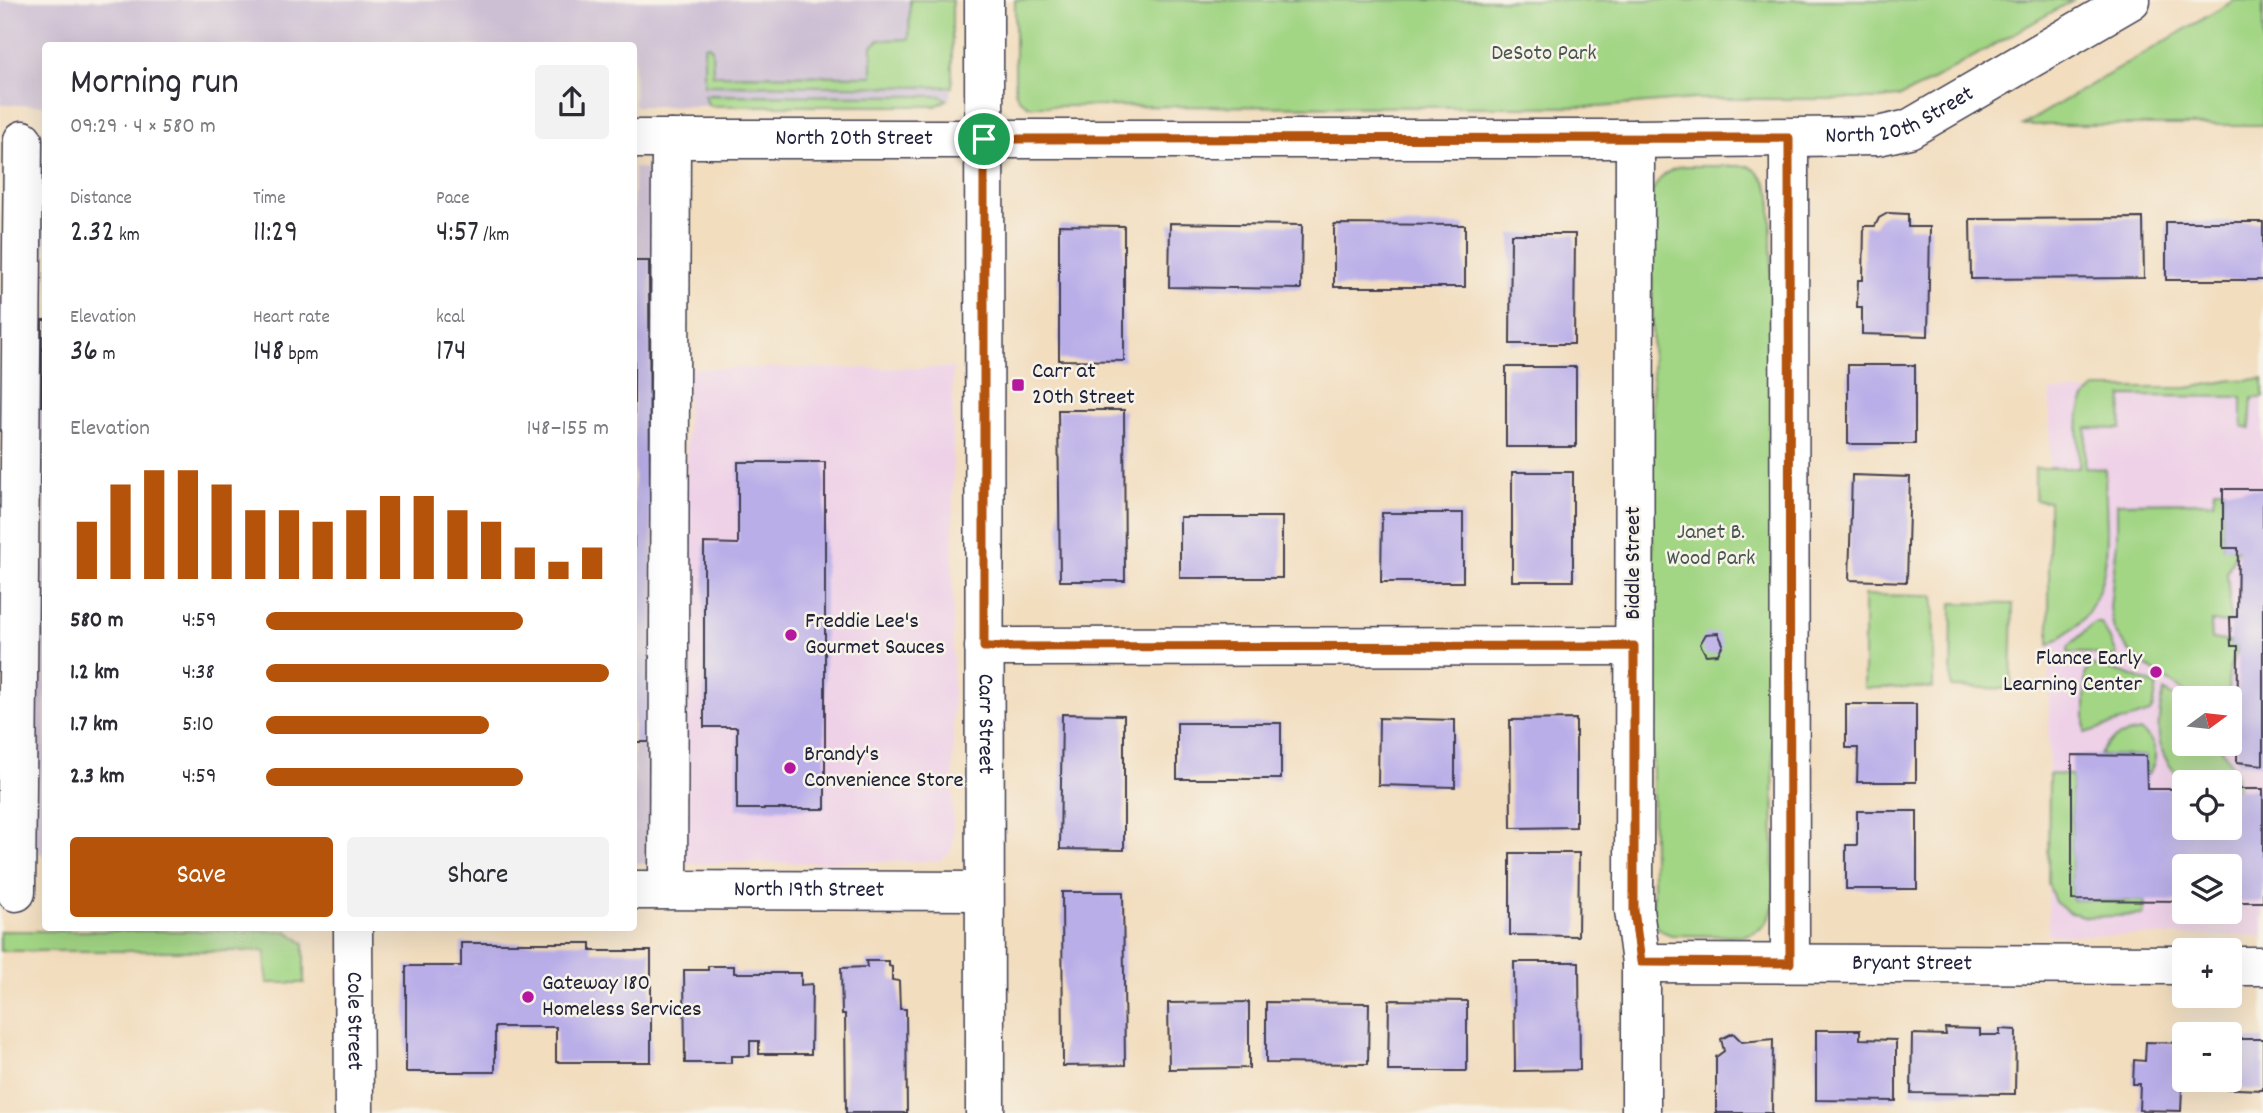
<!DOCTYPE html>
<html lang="en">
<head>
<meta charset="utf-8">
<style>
  :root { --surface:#fff; --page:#f2f2f3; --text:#2b2b33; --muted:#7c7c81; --accent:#b45309 }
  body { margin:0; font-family:Dekko,sans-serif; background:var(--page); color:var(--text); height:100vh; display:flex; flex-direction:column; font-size:26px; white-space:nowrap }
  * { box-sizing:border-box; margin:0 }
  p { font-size:23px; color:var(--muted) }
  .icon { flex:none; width:38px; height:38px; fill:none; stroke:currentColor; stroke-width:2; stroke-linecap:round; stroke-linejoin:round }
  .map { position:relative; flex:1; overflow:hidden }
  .drawer { position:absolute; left:42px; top:42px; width:595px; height:889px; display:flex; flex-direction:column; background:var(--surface); border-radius:7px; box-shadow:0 7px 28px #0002 }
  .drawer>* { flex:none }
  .needle { width:46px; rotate:75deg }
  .controls { position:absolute; left:2172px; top:686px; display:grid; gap:14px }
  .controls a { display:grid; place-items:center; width:70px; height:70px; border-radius:7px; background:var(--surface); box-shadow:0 7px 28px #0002; font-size:35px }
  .pin { position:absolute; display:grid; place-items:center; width:60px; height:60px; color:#fff; margin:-30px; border:4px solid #fff; border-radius:50%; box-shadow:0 2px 7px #0007 }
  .round { display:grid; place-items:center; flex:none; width:74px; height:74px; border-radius:7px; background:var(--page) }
  .summary { display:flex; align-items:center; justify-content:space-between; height:119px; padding:0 28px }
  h1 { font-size:38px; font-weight:600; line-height:52px }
  .metrics { display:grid; grid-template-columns:repeat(3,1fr); gap:10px; height:119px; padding:7px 28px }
  .metrics div { display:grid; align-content:center }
  .metrics b { font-size:30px; font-weight:600 }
  .metrics small { font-size:19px; font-weight:400 }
  .metrics p { font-size:19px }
  .chart { height:196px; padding:14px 28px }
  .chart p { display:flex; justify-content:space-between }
  .chart svg { width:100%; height:126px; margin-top:7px; stroke:var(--accent); stroke-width:6 }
  .cta { display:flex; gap:14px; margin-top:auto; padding:14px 28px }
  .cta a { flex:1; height:80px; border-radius:7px; background:var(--accent); color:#fff; font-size:28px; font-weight:600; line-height:80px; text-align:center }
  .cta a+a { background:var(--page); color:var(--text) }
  ul { padding:0 28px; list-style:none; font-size:23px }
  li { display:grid; grid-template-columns:112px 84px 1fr; align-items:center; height:52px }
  li i { height:18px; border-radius:9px; background:var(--accent) }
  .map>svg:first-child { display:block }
  .built { fill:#eed0e7; fill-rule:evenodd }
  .industrial { fill:#ccbed3 }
  .green { fill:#a2d584; stroke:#627c60; stroke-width:2 }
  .building { fill:#baaee8 }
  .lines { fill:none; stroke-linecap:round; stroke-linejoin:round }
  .minor-casing { stroke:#413e4f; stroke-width:41 }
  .minor { stroke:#fff; stroke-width:38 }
  .route-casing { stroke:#fff; stroke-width:14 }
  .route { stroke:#b45309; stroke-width:9 }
  .poi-dot { fill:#b5179e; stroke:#f7f3e8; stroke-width:2.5 }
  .labels { text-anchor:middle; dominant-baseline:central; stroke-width:5; stroke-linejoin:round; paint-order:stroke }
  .park-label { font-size:23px; fill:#485851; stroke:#f7f3e8 }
  .street-label { font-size:23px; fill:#22223b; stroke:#f7f3e8 }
  .poi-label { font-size:23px; fill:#22223b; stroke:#f7f3e8; text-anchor:start }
</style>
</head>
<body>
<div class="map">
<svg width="2263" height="1113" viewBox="0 0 2263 1113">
  <rect width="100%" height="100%" fill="#f7f3e8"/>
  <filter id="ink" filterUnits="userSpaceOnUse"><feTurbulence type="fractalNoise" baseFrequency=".0143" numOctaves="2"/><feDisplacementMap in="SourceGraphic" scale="14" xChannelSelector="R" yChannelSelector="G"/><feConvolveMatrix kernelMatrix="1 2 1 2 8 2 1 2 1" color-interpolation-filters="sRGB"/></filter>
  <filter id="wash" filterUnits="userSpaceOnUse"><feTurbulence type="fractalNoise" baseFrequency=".00686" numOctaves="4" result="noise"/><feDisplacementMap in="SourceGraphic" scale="28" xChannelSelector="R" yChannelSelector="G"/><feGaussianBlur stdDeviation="1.57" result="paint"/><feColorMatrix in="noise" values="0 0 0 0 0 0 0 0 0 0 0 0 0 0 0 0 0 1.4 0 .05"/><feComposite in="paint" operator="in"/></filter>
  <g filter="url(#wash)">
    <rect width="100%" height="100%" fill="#f2ddbe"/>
    <path class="built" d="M687 368H953V844L950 853 939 861 684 864Z
      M2050 391 2263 394V936L2048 935ZM2184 698H2230V744H2184ZM2184 782H2230V828H2184ZM2184 866H2230V912H2184Z"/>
    <path class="industrial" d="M0 0H952V87L951 96 944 103 936 106H634V46H46L45 105H0Z
      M45 168V857L36 850 34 839 38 172Z
      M634 168 655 169V859L648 864 634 863Z"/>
    <path class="green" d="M910 0H952V87L704 85V50L705 46 709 45 712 49 713 75 872 76V46L879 40 909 39Z
      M1015 0H2073L1915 90 1898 97 1880 99H1694L1600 107 1029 106 1019 99 1015 91Z
      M2235 0H2263V125H2023Z
      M704 95 941 96 947 100 936 106H709Z
      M1684 166H1748C1762 172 1768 183 1771 196L1774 905C1768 925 1761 932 1741 936L1672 935C1661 932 1657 928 1653 919L1652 192C1659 177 1668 169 1684 166Z
      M2263 379V398H2252L2250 428 2242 426V397L2122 396 2121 429 2086 428 2085 468 2105 469C2105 520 2118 587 2076 626 2068 633 2058 639 2049 645V501L2035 500V468H2079C2080 441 2071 405 2095 388H2187L2233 380Z
      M2215 489H2223V547L2238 548 2227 572 2231 623 2211 622 2212 639 2230 642 2231 646H2238C2238 653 2234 656 2232 662 2226 674 2228 685 2231 698H2194L2146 666 2129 651 2114 630 2110 608 2117 540V503L2214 502Z
      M1864 595 1934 596 1933 688H1864Z
      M1952 603 2013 604 2011 689 1951 687Z
      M2094 623H2101L2103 626 2117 654 2114 658 2089 653H2068V647Z
      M2092 666 2125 673 2157 686 2153 708 2150 713 2085 733V674L2088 669Z
      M2164 691 2184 704V744H2219L2235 771 2238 789H2230V782H2185C2154 755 2155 728 2164 691Z
      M2141 731C2159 743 2159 761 2146 777V756L2100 755C2109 737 2122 734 2141 731Z
      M2049 774 2072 775V900L2145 901 2143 915 2087 917 2068 912 2055 902 2048 883Z
      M0 931H287L304 943V983H267L265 951H0Z"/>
    <g id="blocks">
      <path class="building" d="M1888 213 1908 214V227H1930L1928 336 1862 334V307H1857L1858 280H1863L1864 226H1875L1879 218Z
        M2143 218 2144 278 1971 279 1970 219Z
        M2166 222H2263V280H2166Z
        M1170 223 1302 225 1301 289 1169 287Z
        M1334 224 1465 225V287H1334Z
        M1059 225 1124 226V361L1059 360Z
        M1511 234H1575L1574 344H1510Z
        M634 261H649L651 742H634Z
        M42 320H46V406H42Z
        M1848 365H1915V444H1848Z
        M1506 367H1576V447H1506Z
        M1058 410H1124L1125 581H1060Z
        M738 462H825V809H737V727H704V543L738 544Z
        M1512 472H1573V581H1512Z
        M1852 475 1910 477 1907 582 1849 580Z
        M2223 489H2263V765L2237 762 2238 646H2231L2230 617H2237L2238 548H2223Z
        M1382 513H1463V582H1381Z
        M1180 517H1282V578H1180Z
        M1718 633 1723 644 1718 654 1706 655 1700 644 1706 634Z
        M1846 704H1916V782H1857L1858 748H1846Z
        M1062 714 1124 715V850L1060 849Z
        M1379 718 1455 720V787L1378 785Z
        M1576 719V827L1511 828 1510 720Z
        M1177 723H1281V779H1177Z
        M2072 755 2146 756 2147 789H2184V828H2230V789H2263V902H2230V866H2184V901L2072 900Z
        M1857 811H1917V889H1846V845H1857Z
        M1510 853H1579L1578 936 1510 935Z
        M1062 892H1123L1125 1065 1063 1066Z
        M461 943H591V951H651V1062H556V1027H495V1072H406V966H461Z
        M866 961H889V966L892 967V980L899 981 900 1009H906L907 1113H846L845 1014H842L841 968 867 967Z
        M1514 962H1579L1580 1070 1515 1071Z
        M708 966H734V973H801V985L812 984 811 1054H759V1041H750V1056H731V1063H685L684 970H708Z
        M1389 1000 1467 1001V1071H1388Z
        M1249 1002V1068L1169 1069 1168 1003Z
        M1266 1002 1369 1003 1368 1064 1266 1063Z
        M1945 1028 1980 1029V1035H2000V1029L2016 1030 2015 1094 1911 1093 1912 1034 1946 1035Z
        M1816 1030H1860V1039L1896 1040V1101L1816 1100Z
        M1733 1033 1742 1042 1773 1039 1772 1113H1716V1057L1724 1051 1721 1039Z
        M2230 1033 2238 1034 2237 1039H2263V1090L2182 1087 2181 1111 2139 1110 2140 1084H2133L2134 1060 2145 1061 2146 1042 2184 1043V1080H2230Z"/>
    </g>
  </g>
  <g filter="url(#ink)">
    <use href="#blocks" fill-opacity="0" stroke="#413e4f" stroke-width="2"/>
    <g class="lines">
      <g class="minor-casing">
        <g id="minor">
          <path id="s1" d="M984 0 985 1113"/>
          <path d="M1789 138 1790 963"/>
          <path id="s2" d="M634 139H1635L1878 136 1909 129 2131 0"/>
          <path d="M1635 139 1634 910 1641 963V1113"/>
          <path d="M984 647 1634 646"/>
          <path d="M668 889 671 139"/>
          <path id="s3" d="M634 890 984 891"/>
          <path d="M16 892 23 140"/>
          <path id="s4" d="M353 928 354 1113"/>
          <path id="s5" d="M1641 963 2184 965"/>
          <path d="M2230 966H2263"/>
        </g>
      </g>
      <use href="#minor" class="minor"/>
    </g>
  </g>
  <g class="lines" filter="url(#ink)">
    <g class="route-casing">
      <path id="route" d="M1789 138 1790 963 1641 962 1634 910V646L984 647V139Z"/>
    </g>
    <use href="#route" class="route"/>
  </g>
  <g class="poi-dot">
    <rect x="1011" y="378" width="14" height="14" rx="3.5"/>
    <circle cx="791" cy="635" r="7"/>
    <circle cx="2156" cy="672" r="7"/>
    <circle cx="790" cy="768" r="7"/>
    <circle cx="528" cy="997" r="7"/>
  </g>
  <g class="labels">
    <g class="park-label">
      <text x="1544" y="54">DeSoto Park</text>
      <text x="1711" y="533">Janet B.<tspan x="1711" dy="26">Wood Park</tspan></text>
    </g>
    <g class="street-label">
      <text stroke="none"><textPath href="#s2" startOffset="1270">North 20th Street</textPath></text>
      <text stroke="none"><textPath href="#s2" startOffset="220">North 20th Street</textPath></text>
      <text transform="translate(1634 563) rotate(-90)">Biddle Street</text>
      <text stroke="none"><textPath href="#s1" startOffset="724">Carr Street</textPath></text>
      <text stroke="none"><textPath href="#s3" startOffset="175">North 19th Street</textPath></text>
      <text stroke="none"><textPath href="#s5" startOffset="271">Bryant Street</textPath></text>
      <text stroke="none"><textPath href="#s4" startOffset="93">Cole Street</textPath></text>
    </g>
    <g class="poi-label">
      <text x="1032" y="372">Carr at<tspan x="1032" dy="26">20th Street</tspan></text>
      <text x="805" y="622">Freddie Lee's<tspan x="805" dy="26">Gourmet Sauces</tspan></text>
      <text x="2142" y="659" text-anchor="end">Flance Early<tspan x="2142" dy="26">Learning Center</tspan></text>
      <text x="804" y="755">Brandy's<tspan x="804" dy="26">Convenience Store</tspan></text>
      <text x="542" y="984">Gateway 180<tspan x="542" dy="26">Homeless Services</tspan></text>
    </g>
  </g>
</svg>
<div class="controls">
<a><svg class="needle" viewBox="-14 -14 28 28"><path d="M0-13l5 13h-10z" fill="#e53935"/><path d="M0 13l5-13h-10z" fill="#7c7c81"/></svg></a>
<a><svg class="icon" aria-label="locate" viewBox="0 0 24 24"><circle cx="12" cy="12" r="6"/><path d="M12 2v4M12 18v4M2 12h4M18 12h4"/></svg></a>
<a><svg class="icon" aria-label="layers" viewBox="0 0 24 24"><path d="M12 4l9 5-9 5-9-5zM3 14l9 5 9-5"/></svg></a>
<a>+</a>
<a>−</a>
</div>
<div class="pin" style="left:984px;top:139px;background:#1e9e55"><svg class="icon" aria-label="arrive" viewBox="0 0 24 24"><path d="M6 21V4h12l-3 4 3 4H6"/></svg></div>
<section class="drawer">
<div class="summary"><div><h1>Morning run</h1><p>09:29 · 4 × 580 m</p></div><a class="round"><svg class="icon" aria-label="share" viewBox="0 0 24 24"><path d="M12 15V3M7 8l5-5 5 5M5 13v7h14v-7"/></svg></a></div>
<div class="metrics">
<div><p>Distance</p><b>2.32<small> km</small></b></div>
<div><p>Time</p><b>11:29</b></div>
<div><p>Pace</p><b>4:57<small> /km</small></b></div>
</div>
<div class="metrics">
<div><p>Elevation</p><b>36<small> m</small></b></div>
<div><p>Heart rate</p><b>148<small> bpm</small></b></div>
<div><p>kcal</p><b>174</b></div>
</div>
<div class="chart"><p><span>Elevation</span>148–155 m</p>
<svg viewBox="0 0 160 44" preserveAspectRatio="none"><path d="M5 44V24M15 44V11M25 44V6M35 44V6M45 44V11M55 44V20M65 44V20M75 44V24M85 44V20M95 44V15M105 44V15M115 44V20M125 44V24M135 44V33M145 44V38M155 44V33"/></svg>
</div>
<ul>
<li><b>580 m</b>4:59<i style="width:75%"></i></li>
<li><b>1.2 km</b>4:38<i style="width:100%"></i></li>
<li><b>1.7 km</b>5:10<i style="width:65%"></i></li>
<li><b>2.3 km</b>4:59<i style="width:75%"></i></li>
</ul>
<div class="cta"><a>Save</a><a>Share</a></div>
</section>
</div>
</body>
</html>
